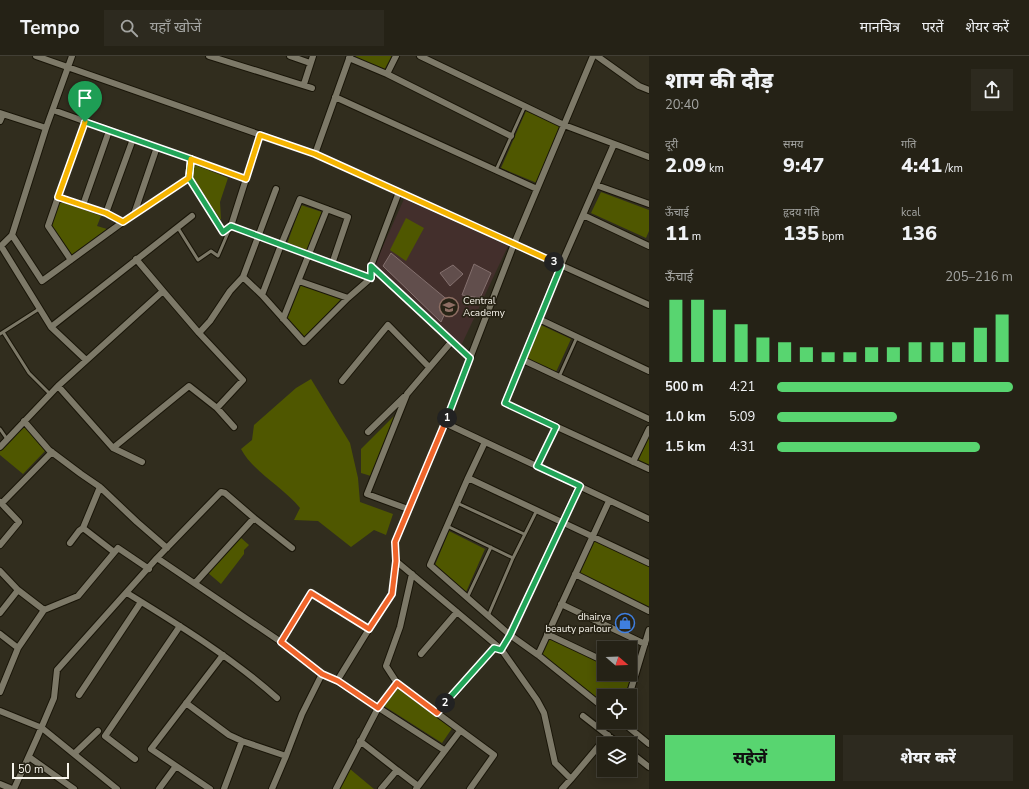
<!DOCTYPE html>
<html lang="hi">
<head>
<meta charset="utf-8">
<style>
  :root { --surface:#252216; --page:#2d2a1f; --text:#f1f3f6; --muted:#a3a4a1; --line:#423f35; --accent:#58d570 }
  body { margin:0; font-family:"Nunito Sans","Noto Sans Devanagari",sans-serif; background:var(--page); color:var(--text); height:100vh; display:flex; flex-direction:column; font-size:15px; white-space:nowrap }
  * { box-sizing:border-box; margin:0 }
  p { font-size:13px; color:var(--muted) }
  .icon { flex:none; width:22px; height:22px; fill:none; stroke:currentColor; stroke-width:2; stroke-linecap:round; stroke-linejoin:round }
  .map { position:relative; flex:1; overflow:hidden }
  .details { display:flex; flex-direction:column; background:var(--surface); width:380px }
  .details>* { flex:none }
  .needle { width:26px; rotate:109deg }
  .tools { position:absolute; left:597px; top:585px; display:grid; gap:8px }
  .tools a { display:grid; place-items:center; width:40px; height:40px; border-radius:0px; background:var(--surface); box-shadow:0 2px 10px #0003,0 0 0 1px var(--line); font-size:20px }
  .scale { position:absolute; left:12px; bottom:10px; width:57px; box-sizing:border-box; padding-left:4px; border:2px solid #f7f4eb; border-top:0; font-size:11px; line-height:14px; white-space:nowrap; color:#f7f4eb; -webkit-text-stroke:3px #272315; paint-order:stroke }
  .pin { position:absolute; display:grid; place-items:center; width:34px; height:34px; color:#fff; margin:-41px -17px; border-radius:50% 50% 50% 0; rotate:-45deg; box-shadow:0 0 4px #0007 }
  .pin .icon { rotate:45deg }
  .km { position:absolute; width:20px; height:20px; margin:-10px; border-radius:50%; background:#222; color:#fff; font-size:11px; line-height:20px; text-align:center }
  .round { display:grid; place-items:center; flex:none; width:42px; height:42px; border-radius:0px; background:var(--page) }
  .summary { display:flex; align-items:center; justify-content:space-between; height:68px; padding:0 16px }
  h1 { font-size:22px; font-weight:800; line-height:30px }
  .metrics { display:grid; grid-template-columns:repeat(3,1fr); gap:6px; height:68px; padding:4px 16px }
  .metrics div { display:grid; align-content:center }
  .metrics b { font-size:20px; font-weight:800 }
  .metrics small { font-size:11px; font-weight:400 }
  .metrics p { font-size:11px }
  .chart { height:112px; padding:8px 16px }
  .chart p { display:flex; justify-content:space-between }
  .chart svg { width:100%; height:72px; margin-top:4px; stroke:var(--accent); stroke-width:6 }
  .cta { display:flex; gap:8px; margin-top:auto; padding:8px 16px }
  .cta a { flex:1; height:46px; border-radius:0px; background:var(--accent); color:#111; font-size:16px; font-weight:800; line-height:46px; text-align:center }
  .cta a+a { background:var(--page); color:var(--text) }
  ul { padding:0 16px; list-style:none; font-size:13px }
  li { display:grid; grid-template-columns:64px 48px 1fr; align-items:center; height:30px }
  li i { height:10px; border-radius:5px; background:var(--accent) }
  header { display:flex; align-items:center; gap:24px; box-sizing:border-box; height:56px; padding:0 20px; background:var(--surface); border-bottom:1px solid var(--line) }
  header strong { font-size:19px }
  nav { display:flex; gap:22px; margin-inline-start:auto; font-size:14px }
  .search { width:280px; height:36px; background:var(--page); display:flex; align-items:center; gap:10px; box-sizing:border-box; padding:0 14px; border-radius:0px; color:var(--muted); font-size:15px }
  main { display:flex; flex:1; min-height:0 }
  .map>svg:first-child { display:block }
  .education { fill:#432f2c }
  .green { fill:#4f5700 }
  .building { fill:#614e4c; stroke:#84706e }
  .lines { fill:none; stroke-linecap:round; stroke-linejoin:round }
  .service-casing { stroke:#191508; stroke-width:5 }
  .minor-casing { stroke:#191508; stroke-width:8 }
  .service { stroke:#7d7968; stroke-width:3 }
  .minor { stroke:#7d7968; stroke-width:6 }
  .split-1-casing { stroke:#fff; stroke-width:8 }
  .split-2-casing { stroke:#fff; stroke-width:8 }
  .split-3-casing { stroke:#fff; stroke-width:8 }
  .split-4-casing { stroke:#fff; stroke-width:8 }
  .split-1 { stroke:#22a559; stroke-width:5 }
  .split-2 { stroke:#f0652b; stroke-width:5 }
  .split-3 { stroke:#22a559; stroke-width:5 }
  .split-4 { stroke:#f5b400; stroke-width:5 }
  .labels { text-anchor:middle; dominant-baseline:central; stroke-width:3.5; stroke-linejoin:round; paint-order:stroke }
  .poi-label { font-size:10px; fill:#f7f4eb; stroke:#272315; text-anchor:start }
</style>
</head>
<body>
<header>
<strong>Tempo</strong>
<div class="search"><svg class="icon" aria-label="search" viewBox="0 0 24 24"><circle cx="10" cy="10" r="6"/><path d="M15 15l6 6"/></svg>यहाँ खोजें</div>
<nav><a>मानचित्र</a><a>परतें</a><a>शेयर करें</a></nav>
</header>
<main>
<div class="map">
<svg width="649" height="733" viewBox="0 0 649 733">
  <rect width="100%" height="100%" fill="#312d1e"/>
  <path class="education" d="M404 143 508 190 460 292 374 210Z"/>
  <path class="green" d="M356 0H392L383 16 355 3Z
    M526 55 560 70 537 127 501 112Z
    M193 108 228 122 220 146 221 164 192 122Z
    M601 136 649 154V175L646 182 591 157Z
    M60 145 101 160 97 170 107 173 72 199 51 169Z
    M301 149 322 156 307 194 287 188Z
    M406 162 424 172 406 205 390 194Z
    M301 228 342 242 304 283 286 263Z
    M541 269 571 283 556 316 527 303Z
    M311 323 350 387 358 422 360 446 393 458 386 479 374 474 351 491 318 465 294 464 300 452C283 431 253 416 241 393L252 384 254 369 296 332Z
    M396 358 371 420 361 417V393Z
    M24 368 45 395 23 418 0 399V393Z
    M649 380V410L638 405Z
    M449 475 485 493 466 536 435 509Z
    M240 481 249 489 244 494V498L221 528 207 516Z
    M594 484 649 510V552L578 519Z
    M548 581 604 608V618H626L631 620 625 640H604V649L538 598Z
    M398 631 453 671 442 687 384 650Z
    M350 713 374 733H338Z"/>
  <path class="building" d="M391 197 450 246 441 266 383 210Z
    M474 208 491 217 480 242 462 239Z
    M453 209 463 218 450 230 440 217Z"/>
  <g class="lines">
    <g class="service-casing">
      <path id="service" d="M496 114 525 50
        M178 172 198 204 211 195 218 200 230 172
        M3 276 29 317 50 338
        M0 278 39 253
        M559 321 577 281
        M0 373 7 383
        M537 410 556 371
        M457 447 524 478
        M447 470 513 502
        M467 542 491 491
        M488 560 513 502 537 454"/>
    </g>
    <g class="minor-casing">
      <path id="minor" d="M36 0 315 98 649 249
        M72 0 46 72 12 179 1 190 51 271 86 304
        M209 0 312 32
        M290 0 310 7
        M420 0 564 69 649 101
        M597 0 639 30 649 34
        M349 2 387 18 511 80
        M387 18 396 0
        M303 29 304 28 313 0
        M335 41 537 133
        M53 54 246 123
        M0 57 46 72
        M0 65 3 58
        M614 88 561 209 505 347 649 413
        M315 98 350 0
        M189 122 191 103
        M596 129 649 148
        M58 141 85 66
        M83 149 109 75
        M106 157 133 83
        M134 158 157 91
        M583 159 649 190
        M231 170 371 222
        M12 179 42 225 123 166 189 122 223 176 231 170 260 79
        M136 203 163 235
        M71 204 48 170 58 141 106 157 123 166
        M371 210 470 302
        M243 221 276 133
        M299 225 348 242
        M163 235 199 277 243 324 217 352 189 330 113 392 58 330Z
        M262 239 281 189 300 143 348 161 332 208
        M283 263 327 153
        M539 263 649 315
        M51 271 192 160
        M199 277 210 265 230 235 243 221 262 239 304 286 348 242 371 222V210L399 136
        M523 304 649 363
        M342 325 388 269 429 311
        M217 352 234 371
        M24 365 49 394 81 418 100 431 137 466 167 492
        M445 367 649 463
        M368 376 404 341
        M485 386 468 422 649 507
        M0 391 58 330
        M113 392 142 406
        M633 406 649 373
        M468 422 430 509 510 579 538 599 604 652
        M0 446 19 466 0 489
        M2 447 52 396
        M408 453 367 438 407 338 452 285
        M83 472 114 496
        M70 487 79 475 83 472 100 431
        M157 502 221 436 225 437 254 462 292 492
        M396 505 501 593 537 644 544 657 555 707 571 723 562 733
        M0 515 18 534 0 557
        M575 518 649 555
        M195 527 254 462
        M18 534 44 554
        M127 537C179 569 231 601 277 642
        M561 548 645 588
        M0 578 18 592
        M547 578 604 605
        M281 586 311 537 369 573
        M501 593 510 579 579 431
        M421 598 457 556
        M538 599 609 445
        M337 625 444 694
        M397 627 386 610 400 571 412 518
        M0 636 18 592 44 554 78 540 118 492 149 513
        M79 639 141 546
        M629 640 649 574
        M186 647 229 679 242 685 286 700
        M0 655 42 672 117 733
        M583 660 619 688
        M622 666 649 688
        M360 685 397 714
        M630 696 649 711
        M74 698 98 675
        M29 701 74 733
        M135 703 105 680 180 570
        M571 723 608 679
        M0 728 12 733
        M14 733 37 682 54 642 57 614 157 502 281 586 322 618 337 625 369 573 392 538 396 505 395 486 445 367 514 188 593 0
        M159 733 176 710
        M210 733 151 693 223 599
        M224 733 242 685
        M272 733 286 700 302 658 322 618
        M336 733 378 652 397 627 437 657
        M381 733 397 714 418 730
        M416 733 460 675
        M470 733 494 699 437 657 494 592 500 593"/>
    </g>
    <use href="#service" class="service"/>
    <use href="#minor" class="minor"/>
  </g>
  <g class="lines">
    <g class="split-1-casing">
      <path id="split-1" d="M85 66 191 103 189 122 223 176 231 170 371 222V210L470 302 447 362"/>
    </g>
    <g class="split-2-casing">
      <path id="split-2" d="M445 647 437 657 397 627 378 652 338 625 322 618 281 586 311 537 369 573 392 538 396 505 395 486 447 362"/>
    </g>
    <g class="split-3-casing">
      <path id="split-3" d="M445 647 494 592 501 594 510 579 580 430 537 410 556 371 505 347 561 210 554 206"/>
    </g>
    <g class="split-4-casing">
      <path id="split-4" d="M85 66 58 141 106 157 123 166 189 122 191 103 246 123 260 79 315 98 554 206"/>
    </g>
    <use href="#split-1" class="split-1"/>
    <use href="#split-2" class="split-2"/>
    <use href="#split-3" class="split-3"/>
    <use href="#split-4" class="split-4"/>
  </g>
  <defs>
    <g id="school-ring" transform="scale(1)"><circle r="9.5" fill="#272315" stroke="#8d6e63" stroke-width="1.5"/><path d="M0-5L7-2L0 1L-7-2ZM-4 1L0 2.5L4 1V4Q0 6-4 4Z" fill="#8d6e63"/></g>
    <g id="shop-ring" transform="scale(1)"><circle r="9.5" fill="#272315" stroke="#3f7fe0" stroke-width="1.5"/><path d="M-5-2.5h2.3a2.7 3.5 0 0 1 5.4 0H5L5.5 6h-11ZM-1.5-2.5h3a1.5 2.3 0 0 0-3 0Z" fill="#3f7fe0"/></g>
  </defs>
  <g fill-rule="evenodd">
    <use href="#school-ring" x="449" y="251"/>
    <use href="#shop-ring" x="625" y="567"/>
  </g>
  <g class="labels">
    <g class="poi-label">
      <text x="463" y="245">Central<tspan x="463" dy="12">Academy</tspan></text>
      <text x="611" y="561" text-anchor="end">dhairya<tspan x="611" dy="12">beauty parlour</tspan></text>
    </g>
  </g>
</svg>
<div class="tools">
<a><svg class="needle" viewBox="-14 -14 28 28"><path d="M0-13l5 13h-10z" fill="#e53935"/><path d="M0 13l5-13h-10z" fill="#a3a4a1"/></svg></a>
<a><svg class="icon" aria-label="locate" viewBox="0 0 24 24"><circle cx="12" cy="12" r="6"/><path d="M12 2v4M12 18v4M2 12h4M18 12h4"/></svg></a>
<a><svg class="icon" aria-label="layers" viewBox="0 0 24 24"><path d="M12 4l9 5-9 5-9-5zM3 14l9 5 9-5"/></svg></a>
</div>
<div class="scale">50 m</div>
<div class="pin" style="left:85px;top:66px;background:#1e9e55"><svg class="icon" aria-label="arrive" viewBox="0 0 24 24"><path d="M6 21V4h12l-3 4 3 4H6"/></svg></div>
<b class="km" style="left:447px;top:362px">1</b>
<b class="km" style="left:445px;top:647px">2</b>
<b class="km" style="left:554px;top:206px">3</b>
</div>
<section class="details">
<div class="summary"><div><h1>शाम की दौड़</h1><p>20:40</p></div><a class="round"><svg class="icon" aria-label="share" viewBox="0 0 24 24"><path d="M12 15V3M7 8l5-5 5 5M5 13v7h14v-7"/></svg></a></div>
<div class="metrics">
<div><p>दूरी</p><b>2.09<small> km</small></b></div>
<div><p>समय</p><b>9:47</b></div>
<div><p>गति</p><b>4:41<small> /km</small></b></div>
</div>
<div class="metrics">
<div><p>ऊँचाई</p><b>11<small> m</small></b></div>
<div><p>हृदय गति</p><b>135<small> bpm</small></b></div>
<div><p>kcal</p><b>136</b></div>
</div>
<div class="chart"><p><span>ऊँचाई</span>205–216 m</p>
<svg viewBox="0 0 160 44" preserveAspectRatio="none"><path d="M5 44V6M15 44V6M25 44V12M35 44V21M45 44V29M55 44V32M65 44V35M75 44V38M85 44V38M95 44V35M105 44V35M115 44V32M125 44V32M135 44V32M145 44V23M155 44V15"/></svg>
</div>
<ul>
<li><b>500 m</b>4:21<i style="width:100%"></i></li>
<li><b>1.0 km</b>5:09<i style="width:51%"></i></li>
<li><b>1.5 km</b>4:31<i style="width:86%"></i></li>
</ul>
<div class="cta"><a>सहेजें</a><a>शेयर करें</a></div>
</section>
</main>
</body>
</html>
